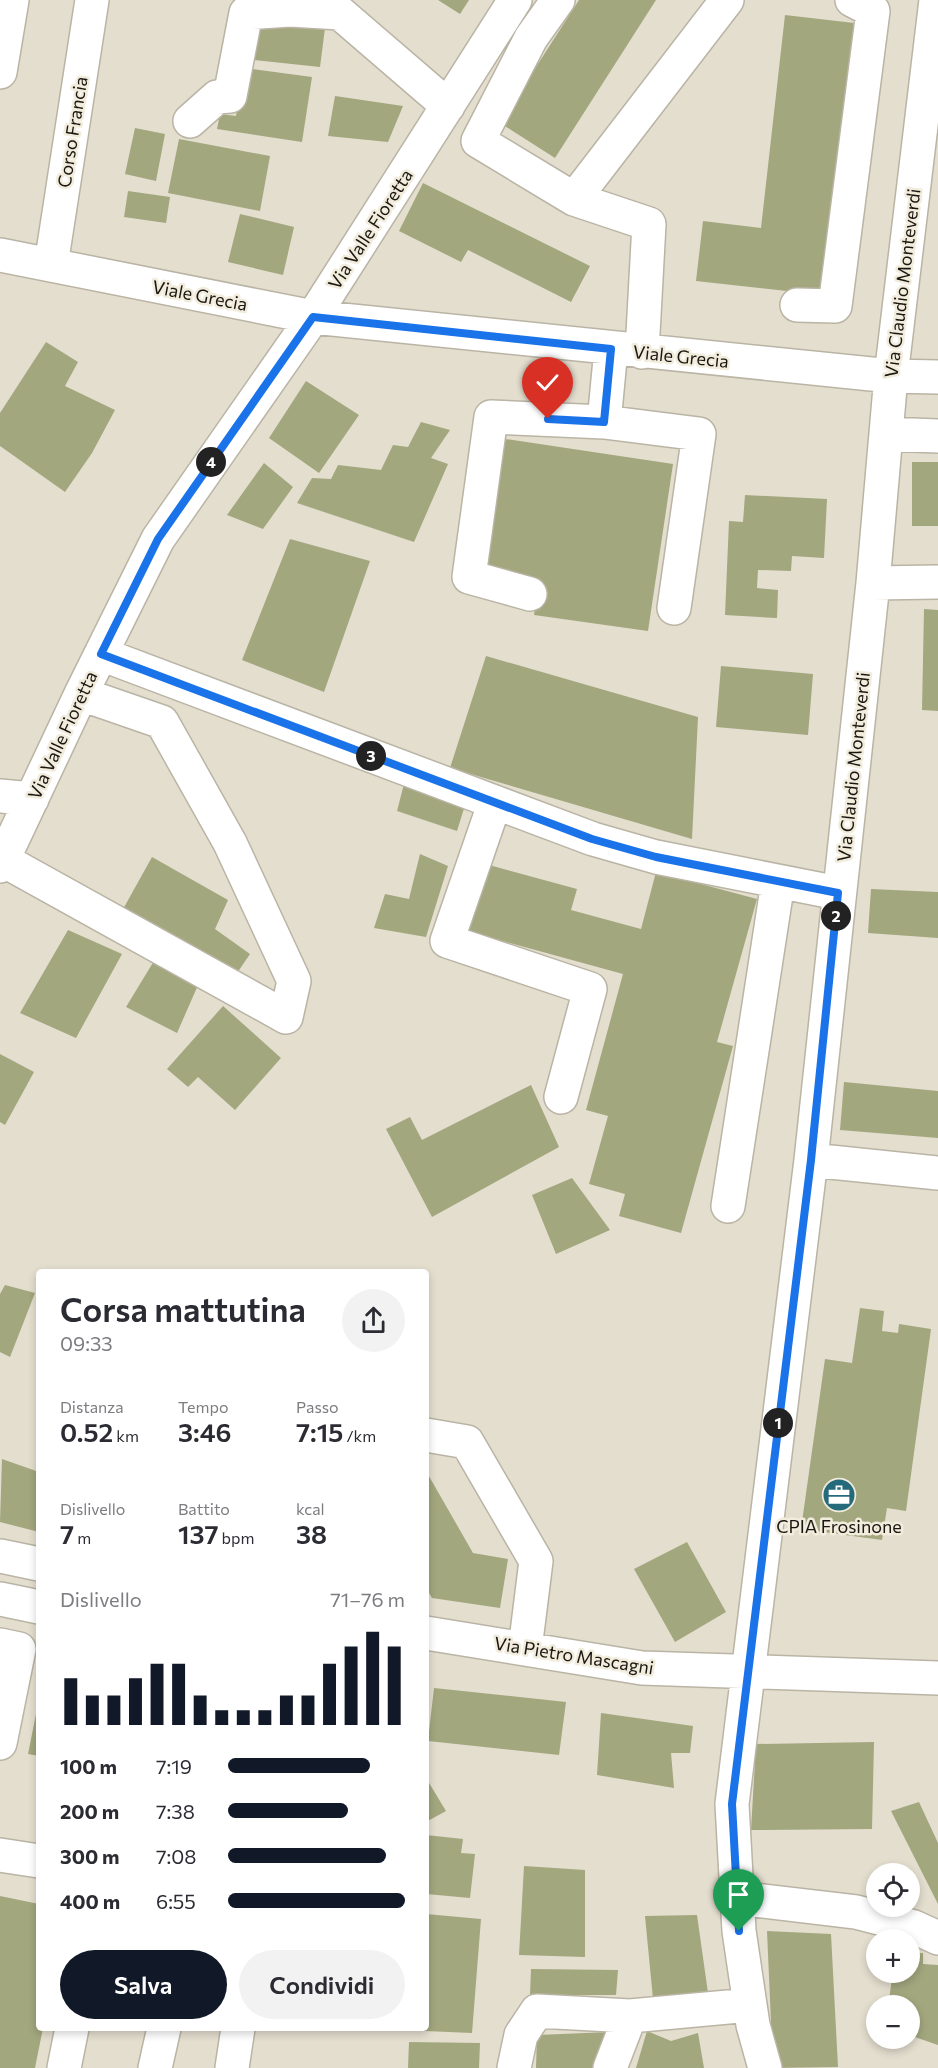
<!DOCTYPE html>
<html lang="it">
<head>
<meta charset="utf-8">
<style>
  :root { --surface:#fff; --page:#f2f2f3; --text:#2b2b33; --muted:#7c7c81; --accent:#111827 }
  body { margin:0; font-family:Commissioner,sans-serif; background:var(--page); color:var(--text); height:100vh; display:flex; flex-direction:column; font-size:22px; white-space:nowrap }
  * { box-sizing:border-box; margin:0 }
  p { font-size:20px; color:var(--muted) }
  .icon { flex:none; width:33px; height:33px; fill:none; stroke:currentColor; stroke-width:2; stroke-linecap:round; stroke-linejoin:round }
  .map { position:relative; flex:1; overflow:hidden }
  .side { position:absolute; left:36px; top:1269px; width:393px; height:762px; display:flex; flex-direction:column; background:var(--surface); border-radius:6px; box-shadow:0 3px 9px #0003 }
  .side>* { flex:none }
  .controls { position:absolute; left:866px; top:1863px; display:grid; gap:12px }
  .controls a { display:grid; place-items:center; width:54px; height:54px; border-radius:50%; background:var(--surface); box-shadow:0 3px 9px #0003; font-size:30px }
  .pin { position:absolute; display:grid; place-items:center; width:51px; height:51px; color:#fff; margin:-62px -26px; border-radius:50% 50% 50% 0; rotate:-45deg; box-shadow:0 0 6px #0007 }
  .pin .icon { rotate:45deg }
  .km { position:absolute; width:30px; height:30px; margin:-15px; border-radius:50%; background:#222; color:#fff; font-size:16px; line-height:30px; text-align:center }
  .round { display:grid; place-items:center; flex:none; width:63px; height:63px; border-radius:32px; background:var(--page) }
  .summary { display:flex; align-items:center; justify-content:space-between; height:102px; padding:0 24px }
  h1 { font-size:33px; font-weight:600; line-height:45px }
  .metrics { display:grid; grid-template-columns:repeat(3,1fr); gap:9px; height:102px; padding:6px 24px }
  .metrics div { display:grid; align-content:center }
  .metrics b { font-size:26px; font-weight:600 }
  .metrics small { font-size:16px; font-weight:400 }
  .metrics p { font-size:16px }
  .chart { height:168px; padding:12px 24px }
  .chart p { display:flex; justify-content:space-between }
  .chart svg { width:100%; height:108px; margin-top:6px; stroke:var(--accent); stroke-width:6 }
  .cta { display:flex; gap:12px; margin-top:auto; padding:12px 24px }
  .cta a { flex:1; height:69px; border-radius:36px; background:var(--accent); color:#fff; font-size:24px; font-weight:600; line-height:69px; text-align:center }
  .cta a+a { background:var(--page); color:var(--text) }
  ul { padding:0 24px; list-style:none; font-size:20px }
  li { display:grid; grid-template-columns:96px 72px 1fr; align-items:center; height:45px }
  li i { height:15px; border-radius:8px; background:var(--accent) }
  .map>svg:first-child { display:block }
  .building { fill:#a2a77e }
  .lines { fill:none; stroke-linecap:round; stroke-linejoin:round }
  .minor-casing { stroke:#bab4a5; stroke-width:36 }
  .minor { stroke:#fff; stroke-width:33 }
  .route-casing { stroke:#fff; stroke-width:12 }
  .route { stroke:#1a73e8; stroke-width:8 }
  .labels { text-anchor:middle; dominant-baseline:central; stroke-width:5; stroke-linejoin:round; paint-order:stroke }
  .street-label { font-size:18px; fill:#1a1712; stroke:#f2ecdc }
  .poi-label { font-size:18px; fill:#1a1712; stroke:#f2ecdc }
</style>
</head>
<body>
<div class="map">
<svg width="938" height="2068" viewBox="0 0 938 2068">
  <rect width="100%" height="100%" fill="#e4decf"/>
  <path class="building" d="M438 0H469L460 14Z
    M579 0H656L555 158 500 123Z
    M785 15 854 23 823 295 696 281 703 221 761 228Z
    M258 20 325 28 320 67 254 60Z
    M244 68 312 77 302 142 217 129 220 114 236 116Z
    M335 96 403 106 388 142 328 136Z
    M135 128 165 134 156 181 125 174Z
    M179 139 270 156 260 211 168 193Z
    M423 183 590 266 571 302 468 250 461 262 399 231Z
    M128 191 170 197 166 223 124 217Z
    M240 214 294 227 283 275 228 262Z
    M46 342 78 362 65 386 115 410 92 453 65 492 0 446V413Z
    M306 381 359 415 319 473 269 438Z
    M421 422 450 430 431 458 448 464 414 542 297 503 312 478 331 479 338 465 381 470 393 445 408 447Z
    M499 438 673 464 648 631 534 615 539 583 478 573Z
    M912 462H938V526H912Z
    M264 463 293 487 263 529 227 515Z
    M745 495 827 499 824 558 792 556 791 571 758 570 757 588 778 590 777 618 725 615 729 521 743 522Z
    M290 539 370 561 324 692 242 660Z
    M924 609 938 610V711L922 710Z
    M486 656 698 717 692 839 450 768Z
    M721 666 813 674 808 735 716 727Z
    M405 780 466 802 457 831 397 811Z
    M420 854 448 866 426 937 374 928 385 894 409 899Z
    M152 857 228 900 215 929 250 954 235 976 122 911Z
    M478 862 577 889 571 910 641 929 656 872 757 899 717 1042 733 1046 681 1233 619 1216 625 1194 589 1184 608 1116 586 1110 623 974 459 929Z
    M871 889 938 892V938L868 933Z
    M68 930 122 954 76 1038 20 1013Z
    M157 956 202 976 177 1033 126 1007Z
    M223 1006 281 1058 235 1110 198 1077 188 1087 167 1069Z
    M0 1054 34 1072 5 1125 0 1122Z
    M844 1082 938 1091V1138L840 1130Z
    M531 1085 559 1147 432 1217 386 1129 410 1117 422 1140Z
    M572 1178 610 1230 556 1254 532 1195Z
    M5 1285 35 1293 10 1357 0 1352V1294Z
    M860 1308 884 1311 882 1331 898 1333 899 1324 931 1329 906 1511 887 1508 882 1540 801 1529 825 1359 852 1363Z
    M2 1459 39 1472V1532L0 1522Z
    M426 1471 473 1553 508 1559 500 1608 432 1598 426 1588Z
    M687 1542 726 1612 675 1642 634 1569Z
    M434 1688 566 1702 559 1755 428 1741Z
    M38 1704 39 1705V1756L28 1754Z
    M601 1713 693 1726 690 1753H671L674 1788 597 1775Z
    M874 1742 872 1829 751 1830 756 1744Z
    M426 1778 446 1811 426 1822Z
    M919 1802 938 1843V1904L891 1811Z
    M426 1835 463 1839 461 1853 475 1854 470 1898 426 1894Z
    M524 1866 585 1870V1957L519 1955Z
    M0 1896 39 1904V2028H43L35 2068H0Z
    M426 1914 481 1919 472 2033 401 2030 426 2028Z
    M697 1915 708 1993 653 1999 645 1916Z
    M767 1931 831 1934 838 2067 773 2068Z
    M923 1953V1964L938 1965V2045L909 2035V2006H888L893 1972H909V1954Z
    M531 1969 618 1970 616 1995H530Z
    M647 2031 671 2041 698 2033 704 2068H636Z
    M610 2032 603 2068H536L537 2035Z
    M409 2042 480 2043 479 2068H408Z"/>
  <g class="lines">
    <g class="minor-casing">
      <path id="minor" d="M558 0 531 38 478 141 574 199
        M0 72 12 0
        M190 121 217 97 230 96 246 13 290 10 340 13 448 106
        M0 255 313 317 891 376 938 377
        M51 265 92 0
        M797 305 835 306 873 11 852 0
        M611 349 604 422 699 434 674 608
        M642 352 649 224 574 199 727 0
        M887 434 938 436
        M873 583 938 582
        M530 594 469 577 491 417 604 422
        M101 654 593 839 656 857 838 893
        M0 796 32 799
        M495 802 447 941 590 989 561 1097
        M3 860 286 1017 294 981 230 843 162 722 81 694
        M0 866 81 694 158 539 313 317 515 0
        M811 1160 938 1173
        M728 1206 778 882
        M426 1435 467 1442 536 1561 525 1649
        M0 1556 39 1564
        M0 1599 39 1607
        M426 1633 642 1668 938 1678
        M0 1645 19 1649 0 1743
        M0 1855 39 1861
        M737 1898 856 1912 914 1927 938 1938
        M630 2016 750 2005
        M64 2068 72 2028
        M155 2068 164 2028
        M232 2068 238 2028
        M514 2068 521 2035 537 2011 630 2016 610 2068
        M765 2068 753 2025 739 1931 732 1804 811 1160 873 583 891 376 936 0"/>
    </g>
    <use href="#minor" class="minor"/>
  </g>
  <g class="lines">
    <g class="route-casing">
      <path id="route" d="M548 419 604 422 611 349 313 317 158 539 101 654 592 839 656 857 838 893 811 1160 732 1804 739 1931"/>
    </g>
    <use href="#route" class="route"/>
  </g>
  <defs>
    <g id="office-disc" transform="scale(1.725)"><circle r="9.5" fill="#256a7a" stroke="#f2ecdc"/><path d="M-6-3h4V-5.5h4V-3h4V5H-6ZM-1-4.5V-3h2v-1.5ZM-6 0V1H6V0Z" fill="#fff"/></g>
  </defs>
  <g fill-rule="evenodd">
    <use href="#office-disc" x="839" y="1495"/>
  </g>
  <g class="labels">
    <g class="street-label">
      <text transform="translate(72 132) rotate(-81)">Corso Francia</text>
      <text transform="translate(370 229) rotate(-57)">Via Valle Fioretta</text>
      <text transform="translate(902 283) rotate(-83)">Via Claudio Monteverdi</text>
      <text transform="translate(200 295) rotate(11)">Viale Grecia</text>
      <text transform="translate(681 356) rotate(6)">Viale Grecia</text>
      <text transform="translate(62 735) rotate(-65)">Via Valle Fioretta</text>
      <text transform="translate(853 767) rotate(-84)">Via Claudio Monteverdi</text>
      <text transform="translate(574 1655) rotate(9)">Via Pietro Mascagni</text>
    </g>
    <g class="poi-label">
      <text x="839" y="1526">CPIA Frosinone</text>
    </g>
  </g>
</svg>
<div class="controls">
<a><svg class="icon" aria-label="locate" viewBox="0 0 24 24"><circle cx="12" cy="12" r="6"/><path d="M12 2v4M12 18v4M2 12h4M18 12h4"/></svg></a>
<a>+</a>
<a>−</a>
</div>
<div class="pin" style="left:739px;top:1931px;background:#1e9e55"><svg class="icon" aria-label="arrive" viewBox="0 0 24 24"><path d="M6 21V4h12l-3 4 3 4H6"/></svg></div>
<div class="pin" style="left:548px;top:419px;background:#d93025"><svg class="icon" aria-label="check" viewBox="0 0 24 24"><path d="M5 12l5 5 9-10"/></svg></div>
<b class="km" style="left:778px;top:1423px">1</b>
<b class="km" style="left:836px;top:916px">2</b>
<b class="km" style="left:371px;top:756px">3</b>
<b class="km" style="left:211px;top:462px">4</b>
<section class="side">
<div class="summary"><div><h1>Corsa mattutina</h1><p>09:33</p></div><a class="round"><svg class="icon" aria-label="share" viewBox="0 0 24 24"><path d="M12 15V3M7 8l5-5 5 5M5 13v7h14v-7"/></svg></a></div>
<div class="metrics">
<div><p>Distanza</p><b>0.52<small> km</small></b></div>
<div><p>Tempo</p><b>3:46</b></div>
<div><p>Passo</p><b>7:15<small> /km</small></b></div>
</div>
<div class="metrics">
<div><p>Dislivello</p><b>7<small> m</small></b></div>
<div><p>Battito</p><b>137<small> bpm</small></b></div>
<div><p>kcal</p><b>38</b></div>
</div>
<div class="chart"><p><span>Dislivello</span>71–76 m</p>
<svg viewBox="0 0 160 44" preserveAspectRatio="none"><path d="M5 44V25M15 44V32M25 44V32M35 44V25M45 44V19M55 44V19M65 44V32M75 44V38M85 44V38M95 44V38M105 44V32M115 44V32M125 44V19M135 44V12M145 44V6M155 44V12"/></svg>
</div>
<ul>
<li><b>100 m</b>7:19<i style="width:80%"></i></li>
<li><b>200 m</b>7:38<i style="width:68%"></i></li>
<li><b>300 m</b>7:08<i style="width:89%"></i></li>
<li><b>400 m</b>6:55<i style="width:100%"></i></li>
</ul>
<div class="cta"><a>Salva</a><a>Condividi</a></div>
</section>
</div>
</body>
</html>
